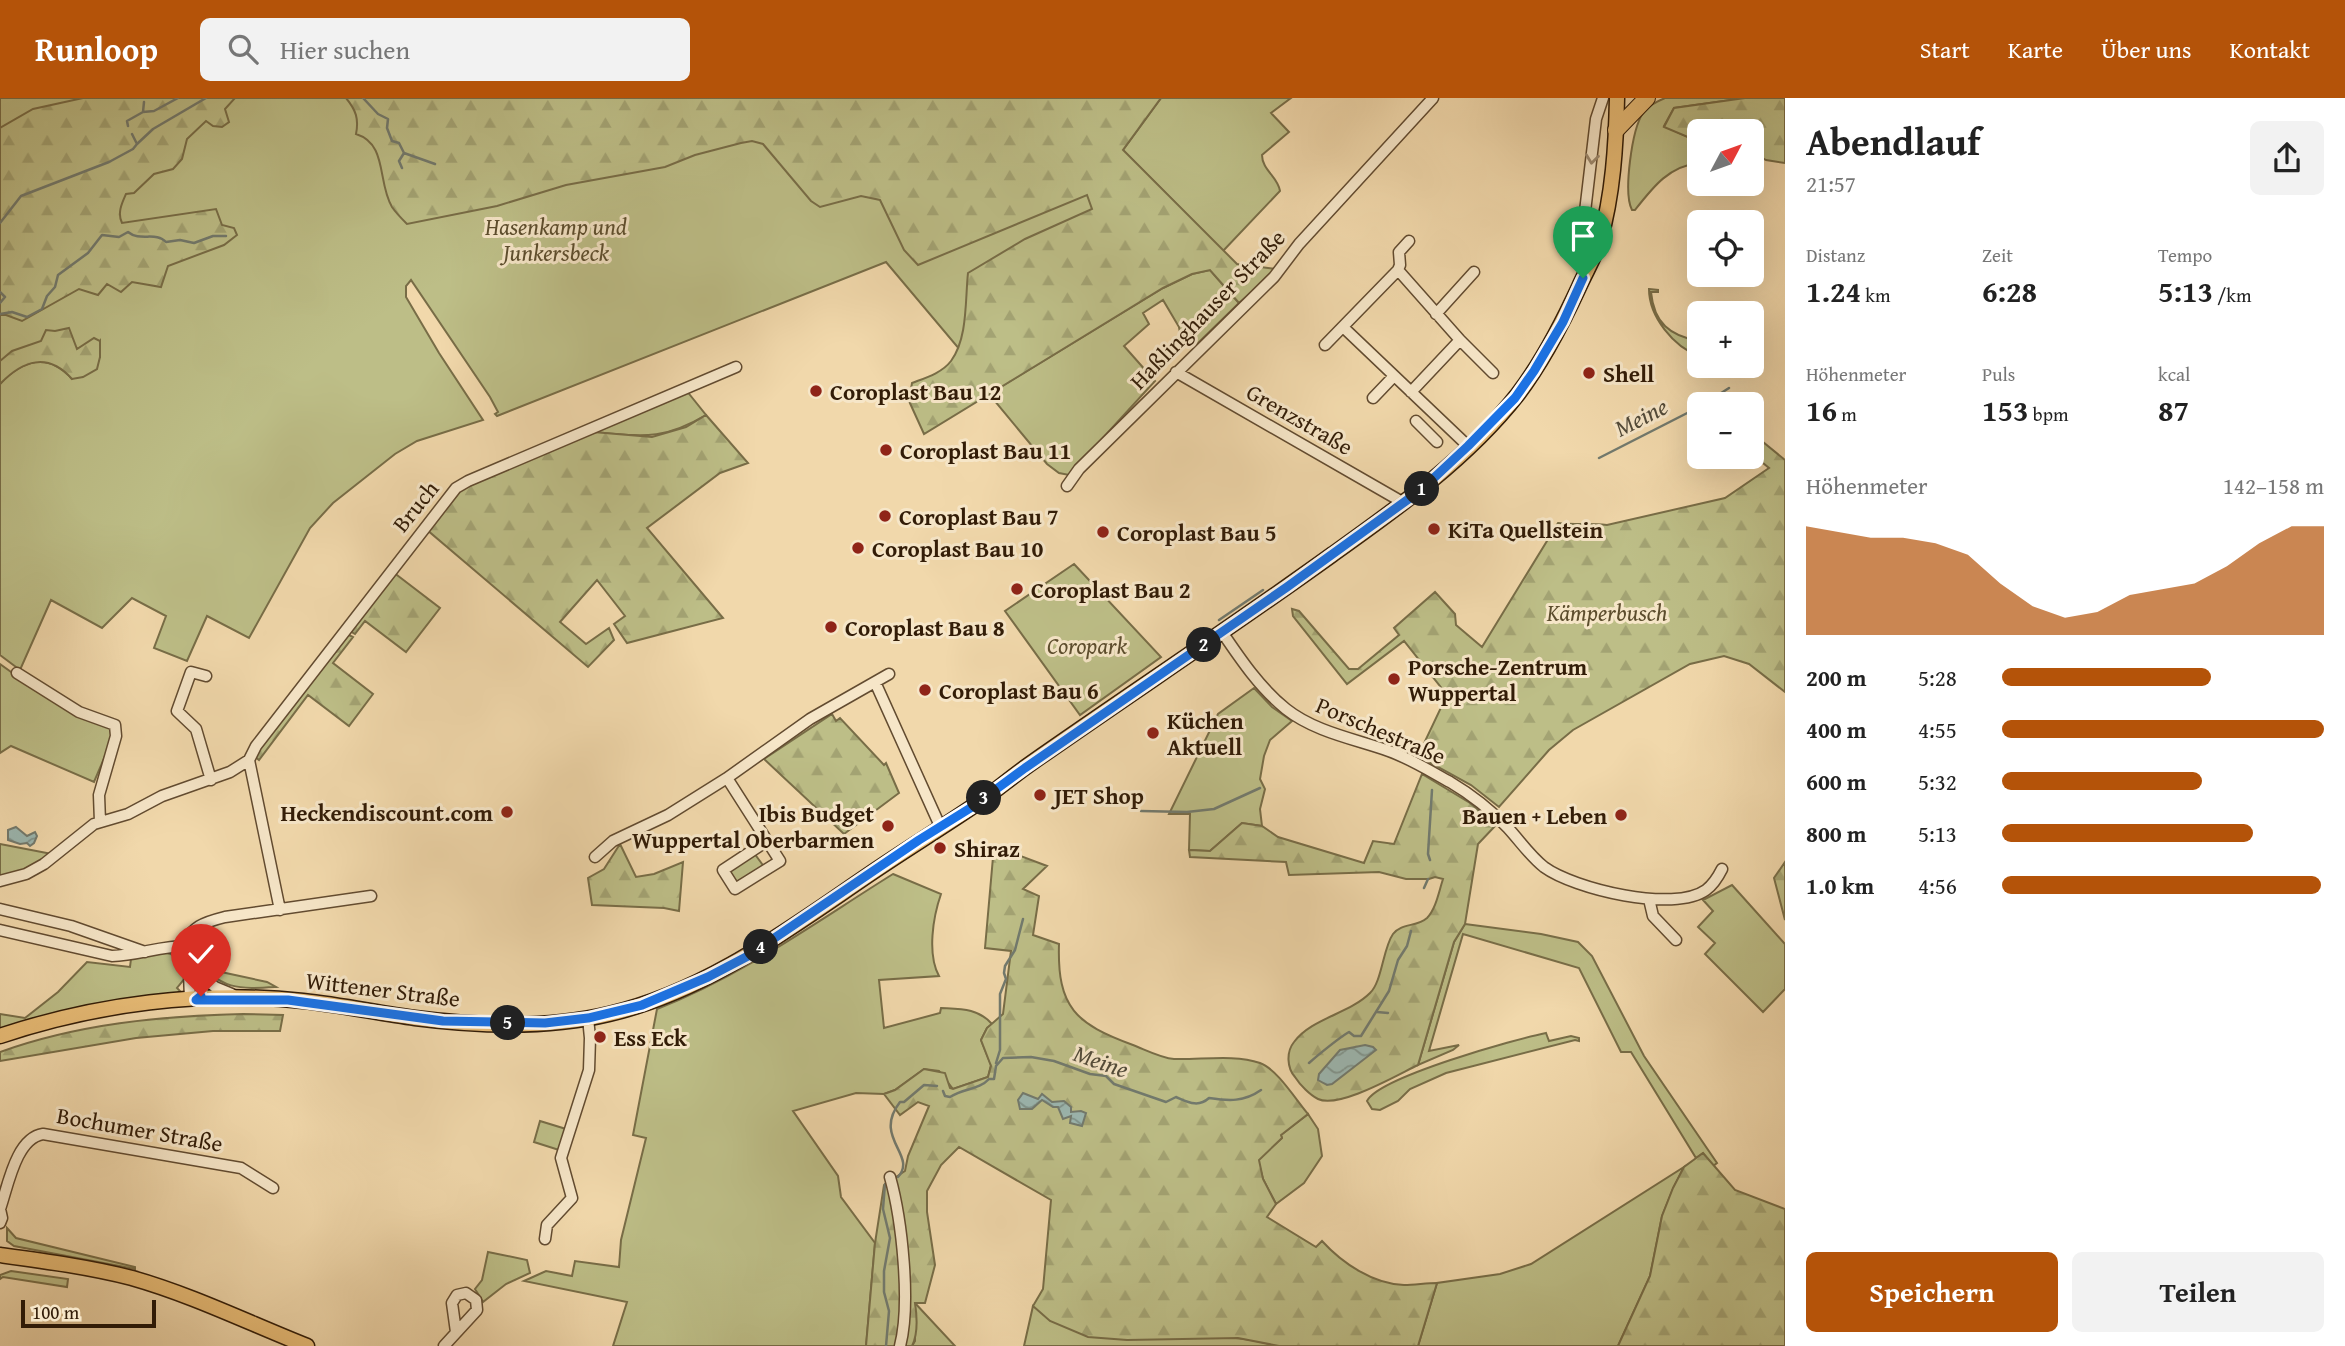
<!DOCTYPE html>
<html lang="de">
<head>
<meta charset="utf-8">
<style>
  :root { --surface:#fff; --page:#f2f2f2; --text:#222; --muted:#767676; --accent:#b45309 }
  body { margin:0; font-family:"Gentium Book Plus",serif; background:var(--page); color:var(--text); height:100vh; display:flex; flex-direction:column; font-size:26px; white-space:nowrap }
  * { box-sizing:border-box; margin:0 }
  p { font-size:23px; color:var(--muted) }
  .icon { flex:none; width:38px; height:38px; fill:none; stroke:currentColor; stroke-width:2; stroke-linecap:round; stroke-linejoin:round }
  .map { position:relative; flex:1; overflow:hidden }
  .side { display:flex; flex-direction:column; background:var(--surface); width:560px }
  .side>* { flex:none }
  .needle { width:46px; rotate:49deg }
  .buttons { position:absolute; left:1687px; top:21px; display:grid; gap:14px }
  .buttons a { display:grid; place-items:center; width:77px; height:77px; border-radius:10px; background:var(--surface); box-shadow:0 7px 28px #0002; font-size:35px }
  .scale { position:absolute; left:21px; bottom:18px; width:135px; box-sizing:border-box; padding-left:7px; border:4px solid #321c07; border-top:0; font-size:19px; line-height:24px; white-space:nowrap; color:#321c07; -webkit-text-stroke:5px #f6e6c8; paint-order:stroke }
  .pin { position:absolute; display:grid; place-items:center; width:60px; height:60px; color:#fff; margin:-72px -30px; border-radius:50% 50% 50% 0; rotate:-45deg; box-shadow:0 0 7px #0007 }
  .pin .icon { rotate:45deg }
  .km { position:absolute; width:35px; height:35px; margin:-18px; border-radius:50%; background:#222; color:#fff; font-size:19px; line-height:35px; text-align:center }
  .round { display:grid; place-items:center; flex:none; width:74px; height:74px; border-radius:10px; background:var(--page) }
  .headline { display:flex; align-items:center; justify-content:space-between; height:119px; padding:0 21px }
  h1 { font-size:38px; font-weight:700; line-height:52px }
  .stats { display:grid; grid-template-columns:repeat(3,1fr); gap:10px; height:119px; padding:7px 21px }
  .stats div { display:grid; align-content:center }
  .stats b { font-size:30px; font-weight:700 }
  .stats small { font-size:19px; font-weight:400 }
  .stats p { font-size:19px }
  .chart { height:196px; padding:14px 21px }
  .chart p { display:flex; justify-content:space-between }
  .chart svg { width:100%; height:126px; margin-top:7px; fill:var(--accent); opacity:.7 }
  .cta { display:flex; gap:14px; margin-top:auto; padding:14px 21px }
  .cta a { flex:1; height:80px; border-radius:10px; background:var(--accent); color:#fff; font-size:28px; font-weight:700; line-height:80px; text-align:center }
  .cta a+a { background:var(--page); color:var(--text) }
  ul { padding:0 21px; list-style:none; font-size:23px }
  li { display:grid; grid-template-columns:112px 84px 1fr; align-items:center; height:52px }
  li i { height:18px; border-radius:9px; background:var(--accent) }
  header { display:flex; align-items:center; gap:42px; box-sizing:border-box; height:98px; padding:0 35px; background:var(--accent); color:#fff }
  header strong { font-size:33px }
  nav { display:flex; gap:38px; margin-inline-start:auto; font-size:24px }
  .search { width:490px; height:63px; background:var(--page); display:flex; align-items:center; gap:18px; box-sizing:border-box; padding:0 24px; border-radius:10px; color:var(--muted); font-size:26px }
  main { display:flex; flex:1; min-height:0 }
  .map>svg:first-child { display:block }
  .green { fill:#bdbe87; stroke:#786d47; stroke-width:2 }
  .forest { fill:url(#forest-firs); stroke:#786d47; stroke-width:2 }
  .water { fill:url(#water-waves); stroke:#727a6e; stroke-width:2 }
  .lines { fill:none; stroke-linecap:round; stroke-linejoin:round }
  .stream { stroke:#727a6e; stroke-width:2.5 }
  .minor-casing { stroke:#624b30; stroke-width:13 }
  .major-casing { stroke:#321c07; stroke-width:17 }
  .highway-casing { stroke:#321c07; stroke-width:18 }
  .minor { stroke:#f6e6c8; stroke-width:10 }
  .major { stroke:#e8bc76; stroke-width:14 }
  .highway { stroke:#e8bc76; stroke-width:16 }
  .oneway { stroke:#9e8b71 }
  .route-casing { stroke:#fff; stroke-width:14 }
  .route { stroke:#1a73e8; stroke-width:9 }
  .poi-dot { fill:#8f2418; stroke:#f6e6c8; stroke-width:2.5 }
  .labels { text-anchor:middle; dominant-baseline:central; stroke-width:6; stroke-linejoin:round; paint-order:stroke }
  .park-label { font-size:23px; font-style:italic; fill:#5c4d2d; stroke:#f6e6c8 }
  .street-label { font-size:23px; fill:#321c07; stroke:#f6e6c8 }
  .poi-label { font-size:23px; font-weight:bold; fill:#321c07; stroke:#f6e6c8; text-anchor:start }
  .water-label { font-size:24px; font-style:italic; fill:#524b3a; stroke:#f6e6c8 }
</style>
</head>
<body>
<header>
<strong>Runloop</strong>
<div class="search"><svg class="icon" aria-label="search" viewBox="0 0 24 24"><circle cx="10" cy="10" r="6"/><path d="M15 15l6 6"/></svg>Hier suchen</div>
<nav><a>Start</a><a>Karte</a><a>Über uns</a><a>Kontakt</a></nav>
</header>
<main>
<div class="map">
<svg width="1785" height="1248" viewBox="0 0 1785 1248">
  <defs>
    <pattern id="forest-firs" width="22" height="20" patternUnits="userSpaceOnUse" patternTransform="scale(1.75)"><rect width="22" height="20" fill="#bdbe87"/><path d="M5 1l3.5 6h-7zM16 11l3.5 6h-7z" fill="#a3a373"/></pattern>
    <pattern id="water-waves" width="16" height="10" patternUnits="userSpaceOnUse" patternTransform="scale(1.75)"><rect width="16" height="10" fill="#9cb8b2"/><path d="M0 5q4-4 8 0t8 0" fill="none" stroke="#80958f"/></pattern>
  </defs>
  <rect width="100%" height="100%" fill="#f1d8ab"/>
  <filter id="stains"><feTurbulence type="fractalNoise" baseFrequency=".00286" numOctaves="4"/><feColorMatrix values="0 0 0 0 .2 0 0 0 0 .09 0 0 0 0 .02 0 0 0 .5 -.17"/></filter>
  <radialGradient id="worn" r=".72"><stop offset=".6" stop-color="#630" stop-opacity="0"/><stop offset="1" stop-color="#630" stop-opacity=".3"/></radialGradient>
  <path class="green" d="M0 0H1068L1204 154 992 290 886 164 497 318 495 316 498 314 490 299 411 182 406 188V199L439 255 483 322 417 343 395 356 333 405 310 430 249 540 207 518 187 563 154 550 166 518 132 500 102 530 51 502 20 572 0 557V286C23 262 48 254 72 281L100 259V243L89 257 41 250 0 277Z
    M1161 0H1291L1271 15 1289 34 1262 57C1262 72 1278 79 1280 93L1223 153 1123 52Z
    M1665 0H1745L1674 10 1664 28 1688 39 1695 55 1699 56V65C1669 68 1653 89 1635 112H1632C1623 95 1632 31 1643 15 1649 7 1656 4 1665 0Z
    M1210 172 1239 205 1195 248 1180 235 1179 229 1163 202 1143 215 1149 226 1124 248 1155 283 1069 377 1059 375 1047 366 989 296 1163 190 1192 176Z
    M1649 191 1658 192V194H1651C1654 225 1670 238 1699 243V258C1674 249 1649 219 1649 191Z
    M686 292 706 317C662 343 642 338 593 334Z
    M1074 466 1161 559 1080 617 1005 513Z
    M0 566 39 594 112 628 111 644 94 684 11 648 0 655Z
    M1254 590 1272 609 1292 623 1270 642 1264 658 1260 681 1265 691 1260 711 1262 728 1242 725 1210 753 1189 752 1190 716H1169L1218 616Z
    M0 746 52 756 28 771 0 779Z
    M754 755 765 770 741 785 732 784 729 771Z
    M893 776 941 796C933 819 927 856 939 878L879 882 884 930 940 915 941 910C960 911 978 910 992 926L987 930 981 942 991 967 988 979 953 991 939 973 924 971 895 992 884 996 856 995 793 1013 838 1078 841 1099 875 1145 866 1248H613L627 1204 524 1183 546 1173 572 1178 575 1163 619 1169 621 1142 646 1040 633 1037 657 911C742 878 816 824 893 776Z
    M1732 787 1785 846V891L1763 914 1705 856 1715 845 1698 829 1713 813 1703 802Z
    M1465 826 1541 836 1578 844 1592 858 1644 958 1717 1065 1713 1068 1703 1055 1696 1060 1631 954H1621L1579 870 1463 836 1429 953 1459 947 1453 952 1418 967 1454 844Z
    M209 833V838L203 845 208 866 212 872 267 884 276 889C243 891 215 893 201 859 198 851 196 846 200 838Z
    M161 854C177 855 182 864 185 880L177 890 180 893 174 897 0 931V916L25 920 58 894 87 864 130 869 131 861Z
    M1546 935 1549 943 1571 938 1579 940V943L1575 942 1446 975 1410 991 1398 1003 1380 1012 1372 1011 1367 1003C1379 979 1516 941 1546 935Z
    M1308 1016 1318 1031 1322 1058 1304 1085 1276 1106 1263 1081 1258 1062 1282 1040 1281 1037Z
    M540 1023 566 1031 559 1052 534 1044Z
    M1684 1069 1673 1091 1662 1118 1650 1178 1618 1248H1418L1437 1185 1500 1176 1531 1166Z
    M7 1130 16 1140 135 1169V1171L14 1148 7 1143Z
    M488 1154 527 1162 530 1175 506 1186 483 1204 475 1191 482 1182Z
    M11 1173 68 1181 67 1189 3 1179 0 1181V1177Z
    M914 1204 955 1248H912L915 1243Z
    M1033 1208C1093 1248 1164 1237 1236 1240 1250 1241 1265 1245 1279 1248H1024Z"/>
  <path class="forest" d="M83 0H235L225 11 229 24 222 29 213 28 206 23 187 41 182 61 173 71 154 76 134 95 126 96C122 105 117 115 122 125L216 111 222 127 234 130 237 137 224 147 168 168 161 189 132 184 121 194 107 186 98 197 79 191 22 223 6 217H0V30L33 11Z
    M346 0H1161L1123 52 1237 166 1276 171 1266 182 1239 205 1210 172 1192 176 1163 190 924 336 909 303 912 285C925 280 942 275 951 263 968 240 965 202 968 175L1025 141 1092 111 1087 97 918 167 904 152 880 102 861 98 820 109 811 103 763 46 752 43 741 45 695 57 665 69 566 87 497 108 407 126C402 121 396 115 392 109 377 84 388 46 356 36 359 21 356 12 346 0Z
    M1745 0H1785V65L1766 62 1752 54V33H1699V56H1695L1688 39 1664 29 1674 10Z
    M69 230 77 251 94 240 100 243V259L97 271 83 279 72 281C48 254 23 262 0 286V263L12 253 41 243 46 232 55 233Z
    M706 317 748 365 720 375 647 430 723 520 627 545 614 526 625 518 597 482 560 524 586 546 609 530 614 542 588 569 426 431 452 399 469 387 593 334 652 339 686 329Z
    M1752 335 1785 362V594L1749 566 1724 558 1690 566 1573 632 1549 652 1499 709 1471 687 1418 658 1447 597 1404 543 1347 586 1293 518 1292 511 1299 513 1349 571H1358L1399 537 1394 530 1435 494 1455 516 1456 527 1482 549 1558 425C1575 427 1590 425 1607 427L1725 400 1769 370 1752 356Z
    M393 474 440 510 406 554 365 523 355 536 348 532Z
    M347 536 353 539 333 565 373 596 349 628 308 597 259 662 254 658Z
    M832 616 836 623 840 620 884 667 886 665 899 695 844 736 764 661Z
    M1422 676 1470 705 1496 727 1478 746 1465 826 1454 844 1418 967C1397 977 1339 1011 1318 1001 1310 997 1300 987 1295 979 1287 970 1286 954 1294 944 1312 920 1349 916 1370 895 1382 884 1383 850 1393 836 1401 825 1417 829 1427 820 1436 811 1439 793 1443 781L1435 779 1429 781H1406L1379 774 1289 777 1286 764 1190 759 1189 752 1210 753 1242 725 1262 728 1278 739 1364 765 1373 743 1394 746Z
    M620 746 636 779 654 776 683 764 679 813 664 810 592 807 588 780 604 771Z
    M994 748 1047 768 1023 791 1039 798 1033 837 1059 846C1057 910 1076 926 1133 947 1146 952 1161 960 1174 961 1201 962 1234 956 1260 965 1277 971 1296 1002 1308 1016L1281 1037 1282 1040 1259 1062 1263 1081 1276 1106 1267 1119 1316 1149 1322 1143C1342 1165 1373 1186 1404 1187 1415 1187 1426 1185 1437 1185L1418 1248H1279L1238 1240 1127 1242 1088 1239 1050 1223 1033 1208 1043 1191 1051 1102 959 1049 941 1067 927 1093V1114L935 1167 925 1205H915C917 1218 918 1236 912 1248H866L875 1145 884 1087 905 1073 908 1058 929 1008 918 1004 900 1017 884 996 895 992 924 971 945 975 950 990 953 991 988 979 991 968 981 942 987 930 1003 916 1011 853 985 850Z
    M1785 764V822L1774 780Z
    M243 916 283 917 280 933H213L136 940 0 963V954C78 926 160 918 243 916Z
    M1703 1055 1735 1092 1785 1111V1248H1618L1650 1178 1662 1118 1673 1090 1684 1069Z"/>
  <path class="water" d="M16 729 27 738 35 734 37 738 34 745 30 748 27 745 20 746 8 742V732Z
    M1365 947 1373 949 1376 952 1332 986 1327 987 1318 982 1319 976 1340 952Z
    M1023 995 1038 1001 1042 996 1052 1004 1064 1003 1071 1009V1014L1081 1013 1086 1015 1082 1028 1070 1025 1071 1018 1063 1021 1058 1009H1053L1042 1002 1032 1011H1020L1018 1002Z"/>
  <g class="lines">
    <path class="stream" d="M363 0 378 16 388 21 387 30 392 43 399 45 404 55 435 66
      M143 14 154 13 178 0
      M128 28 127 23 143 14 144 4
      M137 46 153 31 206 0
      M402 70 399 63 404 55
      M0 125 21 98 109 64 133 51 137 46 132 36
      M0 194 5 199 0 205
      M0 216 12 214 27 219 42 211 47 198 55 189 58 177 88 155 102 137 119 139 128 134C140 144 156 133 166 144L180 142 194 145 213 138H226
      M1704 306 1729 290
      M1599 360 1699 309
      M1219 522 1263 492
      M1141 713 1187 714 1214 711 1260 690
      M1430 762 1428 756 1432 692
      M1424 790 1428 781
      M1377 914 1388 915
      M996 965 1000 952V896L1006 881 1004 875 1005 868 1015 852 1023 821
      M1309 965C1318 957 1340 939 1349 934L1354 938H1361L1389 893 1398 862 1407 848 1411 833
      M943 993 945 998 950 999C964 990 979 992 989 981H994L996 968 1003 960 1031 959 1054 963 1090 976 1106 978 1114 986 1166 1004 1176 999C1188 1004 1198 1010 1209 1000 1229 1003 1244 1004 1261 992
      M898 1079C918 1057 872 1040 900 1004H904L924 987 937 988
      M886 1248 889 1213 884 1194V1173L890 1140 883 1111 885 1086 888 1084"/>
    <g class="minor-casing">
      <path id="minor" d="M1602 132 1584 122 1596 21 1603 0
        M1398 172 1460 242 1493 275
        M1436 216 1474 174
        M1343 229 1468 348
        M1325 247 1398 172 1400 167 1399 154 1409 143
        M1176 274 1404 405
        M1411 294 1460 242
        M1373 300 1394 278
        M1416 323 1437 344
        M1067 388 1079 371 1274 179 1299 146 1433 0
        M1222 534C1241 562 1260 590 1286 611 1315 634 1355 641 1389 653 1411 661 1430 673 1450 684 1472 697 1491 712 1508 730 1520 743 1530 758 1544 769 1574 791 1674 815 1706 792 1714 786 1718 779 1722 771
        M17 575 79 614 115 627 116 638 99 697 100 724
        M206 578 191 574 177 613 196 631 211 682
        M875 584 940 728
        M249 662 280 812
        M727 680 780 763 735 791 723 772 767 743
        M595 759 613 743 668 717 727 680 810 621 889 576
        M0 783 26 776 44 766 94 726 128 716 162 698 230 674 249 662 256 648 456 390 468 383 736 269
        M1649 801 1653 818 1676 842
        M0 811 71 828 145 854
        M0 832 112 858C138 857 161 848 187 848 197 860 207 883 201 898L196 902
        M180 848C195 828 201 825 225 819L371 798
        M180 848 189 873 190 902
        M201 877 215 889 232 896
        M890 1079C902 1122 911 1206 900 1248
        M0 1111C8 1088 16 1040 43 1036L241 1070 273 1090
        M0 1111 2 1120 0 1125
        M545 1141 547 1127 572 1100 561 1060 589 972 590 940 588 920
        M444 1248 477 1212 476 1202 466 1195 457 1197 452 1205 456 1234"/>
    </g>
    <g class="major-casing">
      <path id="major" d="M0 938C95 906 203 892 303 903 341 907 378 915 415 920 477 928 547 931 609 916 703 894 782 836 861 782 897 757 935 734 972 709 992 696 1010 680 1030 666 1130 596 1233 528 1333 456 1399 409 1468 360 1518 296 1543 263 1562 226 1579 189 1586 173 1595 159 1600 142 1613 97 1616 47 1617 0
        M0 1157C44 1163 89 1169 132 1180 192 1197 249 1225 307 1248"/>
    </g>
    <g class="highway-casing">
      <path id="highway" d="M1616 32 1647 0"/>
    </g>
    <use href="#minor" class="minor"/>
    <use href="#major" class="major"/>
    <use href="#highway" class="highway"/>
  </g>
  <defs><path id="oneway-chevron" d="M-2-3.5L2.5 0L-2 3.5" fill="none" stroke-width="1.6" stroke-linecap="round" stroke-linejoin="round" transform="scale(1.75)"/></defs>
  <use class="oneway" href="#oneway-chevron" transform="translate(1592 61) rotate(97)"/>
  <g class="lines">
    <g class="route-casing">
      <path id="route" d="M201 898 196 902H288L443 923 545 925 588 920 642 907 708 879 748 858 919 742 972 709 1025 670 1287 489 1421 392 1468 348 1515 300 1534 273 1563 224 1583 180"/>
    </g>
    <use href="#route" class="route"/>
  </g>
  <g class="poi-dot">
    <circle cx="1589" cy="275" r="7"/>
    <circle cx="816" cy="293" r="7"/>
    <circle cx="886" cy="352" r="7"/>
    <circle cx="885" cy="418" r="7"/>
    <circle cx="1434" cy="431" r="7"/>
    <circle cx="1103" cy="434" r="7"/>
    <circle cx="858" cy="450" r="7"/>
    <circle cx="1017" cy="491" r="7"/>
    <circle cx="831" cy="529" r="7"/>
    <circle cx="1394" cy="581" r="7"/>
    <circle cx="925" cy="592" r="7"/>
    <circle cx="1153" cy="635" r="7"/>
    <circle cx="1040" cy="697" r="7"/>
    <circle cx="507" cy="714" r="7"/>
    <circle cx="1621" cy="717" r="7"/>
    <circle cx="888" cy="728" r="7"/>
    <circle cx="940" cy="750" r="7"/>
    <circle cx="600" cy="939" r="7"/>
  </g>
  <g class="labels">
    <g class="park-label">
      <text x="556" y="128">Hasenkamp und<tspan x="556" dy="26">Junkersbeck</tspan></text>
      <text x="1607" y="514">Kämperbusch</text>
      <text x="1087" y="547">Coropark</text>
    </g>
    <g class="street-label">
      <text transform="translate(1207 211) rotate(-46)">Haßlinghauser Straße</text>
      <text transform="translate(1300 321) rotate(30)">Grenzstraße</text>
      <text transform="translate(415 408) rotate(-51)">Bruch</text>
      <text transform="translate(1381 632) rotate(23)">Porschestraße</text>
      <text transform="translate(383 891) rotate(7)">Wittener Straße</text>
      <text transform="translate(140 1031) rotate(10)">Bochumer Straße</text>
    </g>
    <g class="poi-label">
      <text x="1603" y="275">Shell</text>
      <text x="830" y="293">Coroplast Bau 12</text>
      <text x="900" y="352">Coroplast Bau 11</text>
      <text x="899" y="418">Coroplast Bau 7</text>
      <text x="1448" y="431">KiTa Quellstein</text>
      <text x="1117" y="434">Coroplast Bau 5</text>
      <text x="872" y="450">Coroplast Bau 10</text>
      <text x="1031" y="491">Coroplast Bau 2</text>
      <text x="845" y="529">Coroplast Bau 8</text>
      <text x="1408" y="568">Porsche-Zentrum<tspan x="1408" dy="26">Wuppertal</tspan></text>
      <text x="939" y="592">Coroplast Bau 6</text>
      <text x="1167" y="622">Küchen<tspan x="1167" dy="26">Aktuell</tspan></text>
      <text x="1054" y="697">JET Shop</text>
      <text x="493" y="714" text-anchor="end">Heckendiscount.com</text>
      <text x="874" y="715" text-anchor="end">Ibis Budget<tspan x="874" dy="26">Wuppertal Oberbarmen</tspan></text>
      <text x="1607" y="717" text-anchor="end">Bauen + Leben</text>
      <text x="954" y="750">Shiraz</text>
      <text x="614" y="939">Ess Eck</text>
    </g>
    <g class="water-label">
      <text transform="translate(1641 319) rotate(-27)">Meine</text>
      <text transform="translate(1101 963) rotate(19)">Meine</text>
    </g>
  </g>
  <rect width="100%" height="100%" filter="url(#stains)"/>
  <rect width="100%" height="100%" fill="url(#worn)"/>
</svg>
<div class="buttons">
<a><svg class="needle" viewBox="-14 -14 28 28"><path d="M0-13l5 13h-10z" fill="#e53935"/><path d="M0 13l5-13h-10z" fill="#767676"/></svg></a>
<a><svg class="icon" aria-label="locate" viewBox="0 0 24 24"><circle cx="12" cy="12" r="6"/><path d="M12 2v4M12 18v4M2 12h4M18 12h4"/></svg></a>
<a>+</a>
<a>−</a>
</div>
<div class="scale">100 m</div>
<div class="pin" style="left:1583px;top:180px;background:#1e9e55"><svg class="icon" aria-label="arrive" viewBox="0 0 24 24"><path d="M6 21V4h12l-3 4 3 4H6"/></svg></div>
<div class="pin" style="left:201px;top:898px;background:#d93025"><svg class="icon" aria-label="check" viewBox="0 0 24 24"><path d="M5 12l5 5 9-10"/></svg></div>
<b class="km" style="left:1422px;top:391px">1</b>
<b class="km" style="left:1204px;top:547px">2</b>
<b class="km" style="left:984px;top:700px">3</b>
<b class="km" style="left:761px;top:849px">4</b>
<b class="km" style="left:508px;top:925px">5</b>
</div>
<section class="side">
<div class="headline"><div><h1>Abendlauf</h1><p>21:57</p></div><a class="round"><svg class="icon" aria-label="share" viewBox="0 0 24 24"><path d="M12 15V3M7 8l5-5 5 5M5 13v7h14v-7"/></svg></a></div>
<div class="stats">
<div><p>Distanz</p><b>1.24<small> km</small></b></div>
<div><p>Zeit</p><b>6:28</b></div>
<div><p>Tempo</p><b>5:13<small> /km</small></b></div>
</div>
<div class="stats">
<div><p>Höhenmeter</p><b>16<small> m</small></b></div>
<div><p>Puls</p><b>153<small> bpm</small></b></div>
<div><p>kcal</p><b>87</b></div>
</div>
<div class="chart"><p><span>Höhenmeter</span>142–158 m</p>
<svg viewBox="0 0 160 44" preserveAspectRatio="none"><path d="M0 44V6L10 8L20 10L30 10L40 12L50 16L60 26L70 34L80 38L90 36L100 30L110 28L120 26L130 20L140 12L150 6L160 6V44z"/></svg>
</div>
<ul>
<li><b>200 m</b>5:28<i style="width:65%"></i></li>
<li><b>400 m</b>4:55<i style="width:100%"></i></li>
<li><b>600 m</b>5:32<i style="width:62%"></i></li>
<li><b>800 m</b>5:13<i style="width:78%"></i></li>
<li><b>1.0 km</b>4:56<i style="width:99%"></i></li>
</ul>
<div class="cta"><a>Speichern</a><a>Teilen</a></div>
</section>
</main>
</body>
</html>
